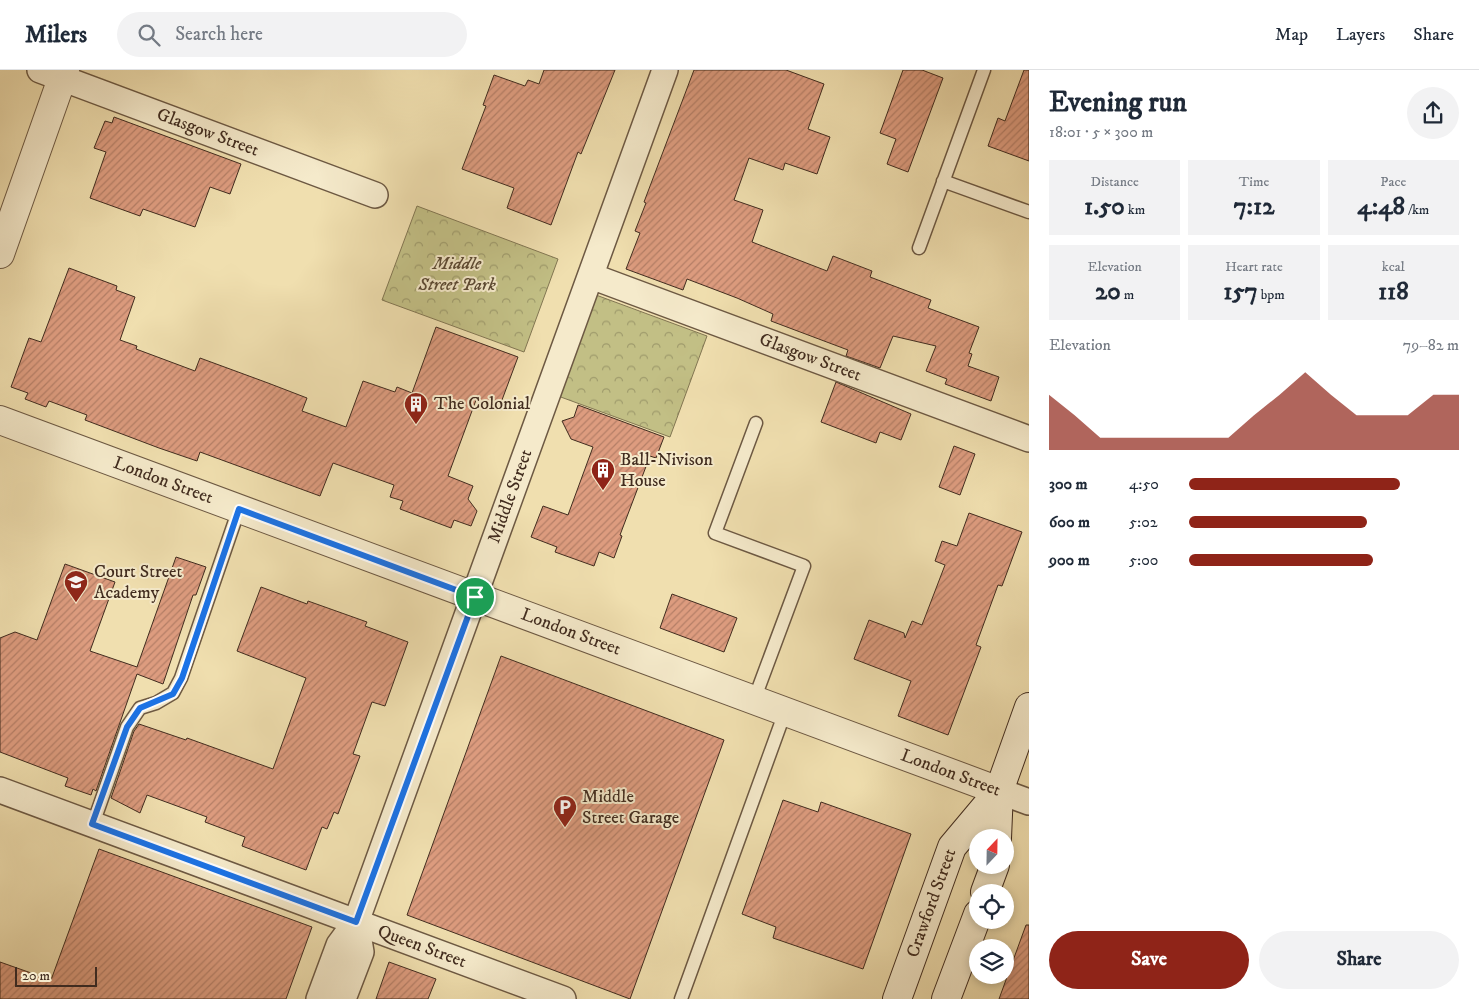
<!DOCTYPE html>
<html lang="en">
<head>
<meta charset="utf-8">
<style>
  :root { --surface:#fff; --page:#f2f2f3; --text:#1f2937; --muted:#747a83; --line:#e0e1e3; --accent:#8f2418 }
  body { margin:0; font-family:"IM FELL DW Pica",serif; background:var(--page); color:var(--text); height:100vh; display:flex; flex-direction:column; font-size:19px; white-space:nowrap }
  * { box-sizing:border-box; margin:0 }
  p { font-size:16px; color:var(--muted) }
  .icon { flex:none; width:28px; height:28px; fill:none; stroke:currentColor; stroke-width:2; stroke-linecap:round; stroke-linejoin:round }
  .map { position:relative; flex:1; overflow:hidden }
  .drawer { display:flex; flex-direction:column; background:var(--surface); width:450px }
  .drawer>* { flex:none }
  .needle { width:32px; rotate:22deg }
  .controls { position:absolute; left:969px; top:759px; display:grid; gap:10px }
  .controls a { display:grid; place-items:center; width:45px; height:45px; border-radius:50%; background:var(--surface); box-shadow:0 2px 8px #0003; font-size:25px }
  .scale { position:absolute; left:15px; bottom:12px; width:82px; box-sizing:border-box; padding-left:5px; border:2px solid #412c1f; border-top:0; font-size:14px; line-height:18px; white-space:nowrap; color:#412c1f; -webkit-text-stroke:4px #f5eacb; paint-order:stroke }
  .pin { position:absolute; display:grid; place-items:center; width:42px; height:42px; color:#fff; margin:-21px; border:2px solid #fff; border-radius:50%; box-shadow:0 1px 5px #0007 }
  .round { display:grid; place-items:center; flex:none; width:52px; height:52px; border-radius:26px; background:var(--page) }
  .summary { display:flex; align-items:center; justify-content:space-between; height:85px; padding:0 20px }
  h1 { font-size:28px; font-weight:700; line-height:38px }
  .stats { display:grid; grid-template-columns:repeat(3,1fr); gap:8px; height:85px; padding:5px 20px }
  .stats div { display:grid; align-content:center; border-radius:0px; background:var(--page); text-align:center }
  .stats b { font-size:25px; font-weight:700 }
  .stats small { font-size:14px; font-weight:400 }
  .stats p { font-size:14px }
  .chart { height:140px; padding:10px 20px }
  .chart p { display:flex; justify-content:space-between }
  .chart svg { width:100%; height:90px; margin-top:5px; fill:var(--accent); opacity:.7 }
  .action { display:flex; gap:10px; margin-top:auto; padding:10px 20px }
  .action a { flex:1; height:58px; border-radius:30px; background:var(--accent); color:#fff; font-size:20px; font-weight:700; line-height:58px; text-align:center }
  .action a+a { background:var(--page); color:var(--text) }
  ul { padding:0 20px; list-style:none; font-size:16px }
  li { display:grid; grid-template-columns:80px 60px 1fr; align-items:center; height:38px }
  li i { height:12px; border-radius:6px; background:var(--accent) }
  header { display:flex; align-items:center; gap:30px; box-sizing:border-box; height:70px; padding:0 25px; background:var(--surface); border-bottom:1px solid var(--line) }
  header strong { font-size:24px }
  nav { display:flex; gap:28px; margin-inline-start:auto; font-size:18px }
  .search { width:350px; height:45px; background:var(--page); display:flex; align-items:center; gap:12px; box-sizing:border-box; padding:0 18px; border-radius:28px; color:var(--muted); font-size:19px }
  main { display:flex; flex:1; min-height:0 }
  .map>svg:first-child { display:block }
  .park { fill:url(#park-crowns); stroke:#827652 }
  .building { fill:url(#building-hatch); stroke:#412c1f }
  .lines { fill:none; stroke-linecap:round; stroke-linejoin:round }
  .service-casing { stroke:#6d5943; stroke-width:15 }
  .minor-casing { stroke:#6d5943; stroke-width:28 }
  .tertiary-casing { stroke:#6d5943; stroke-width:30 }
  .secondary-casing { stroke:#412c1f; stroke-width:30 }
  .service { stroke:#f5eacb; stroke-width:12 }
  .minor { stroke:#f5eacb; stroke-width:25 }
  .tertiary { stroke:#f5eacb; stroke-width:28 }
  .secondary { stroke:#f5eacb; stroke-width:28 }
  .route-casing { stroke:#fff; stroke-width:10 }
  .route { stroke:#1a73e8; stroke-width:6 }
  .labels { text-anchor:middle; dominant-baseline:central; stroke-width:4; stroke-linejoin:round; paint-order:stroke }
  .street-label { font-size:18px; fill:#412c1f; stroke:#f5eacb }
  .park-label { font-size:18px; font-style:italic; fill:#5b4933; stroke:#f5eacb }
  .poi-label { font-size:18px; fill:#412c1f; stroke:#f5eacb; text-anchor:start }
</style>
</head>
<body>
<header>
<strong>Milers</strong>
<div class="search"><svg class="icon" aria-label="search" viewBox="0 0 24 24"><circle cx="10" cy="10" r="6"/><path d="M15 15l6 6"/></svg>Search here</div>
<nav><a>Map</a><a>Layers</a><a>Share</a></nav>
</header>
<main>
<div class="map">
<svg width="1029" height="929" viewBox="0 0 1029 929">
  <defs>
    <pattern id="park-crowns" width="20" height="18" patternUnits="userSpaceOnUse" patternTransform="scale(1.25)"><rect width="20" height="18" fill="#c2bf85"/><path d="M2 6a3 3 0 1 1 6 0M12 15a3 3 0 1 1 6 0" fill="none" stroke="#9f9b6c"/></pattern>
    <pattern id="building-hatch" width="6" height="6" patternUnits="userSpaceOnUse" patternTransform="scale(1.25)"><rect width="6" height="6" fill="#dd9c7f"/><path d="M-1 1l2-2M0 6l6-6M5 7l2-2" fill="none" stroke="#b57f67"/></pattern>
  </defs>
  <rect width="100%" height="100%" fill="#f0dfaf"/>
  <filter id="stains"><feTurbulence type="fractalNoise" baseFrequency=".004" numOctaves="4"/><feColorMatrix values="0 0 0 0 .2 0 0 0 0 .09 0 0 0 0 .02 0 0 0 .5 -.17"/></filter>
  <radialGradient id="worn" r=".72"><stop offset=".6" stop-color="#630" stop-opacity="0"/><stop offset="1" stop-color="#630" stop-opacity=".3"/></radialGradient>
  <path class="park" d="M417 136 558 189 524 282 382 230Z
    M596 225 707 266 670 367 558 326Z"/>
  <path class="building" d="M544 0H615L581 84 578 82 551 155 507 138 514 118 462 99 486 36 483 35 494 5 525 16 528 10 539 14Z
    M694 0H786L824 14 808 59 830 67 817 104 785 93 783 100 749 88 734 130 763 140 752 172 827 201 833 186 872 201 870 207 931 230 928 238 979 257 969 283 972 284 968 296 999 307 991 331 945 314 947 309 926 301 936 276 893 266 880 298 846 286 848 280 771 251 773 244 737 228 687 209 683 220 626 199 640 163 635 161 646 133 644 132Z
    M903 0H922L943 8 908 102 887 94 896 69 880 63Z
    M1024 0H1029V91L988 76 998 48 1005 51Z
    M114 47 241 94 230 124 210 117 195 157 143 139 140 146 90 128 106 82 94 78 105 51 112 53Z
    M69 198 117 216 116 220 135 227 120 270 137 276 136 279 195 301 200 288 268 313 307 328 302 341 346 357 363 311 395 322 397 317 412 323 436 257 518 287 499 338 476 330 448 406 473 416 468 429 477 441 471 456 454 450 451 458 400 439 403 431 390 427 394 415 333 393 320 426 200 382 197 391 159 378 85 350 87 345 49 331 46 337 25 329 28 323 11 317 29 268 41 272Z
    M836 312 911 344 901 370 880 362 876 373 821 352Z
    M578 335 664 367 656 388 650 386 620 465 622 466 614 488 599 482 594 496 555 482 557 477 531 467 543 436 568 445 593 377 571 369 562 351 574 347Z
    M954 376 975 384 960 425 939 417Z
    M969 443 1022 462 1002 516 998 515 976 575 981 577 948 665 898 646 911 611 854 589 869 550 904 563 905 568 912 551 922 555 945 495 935 491 942 471 957 476Z
    M176 487 206 497 196 525H193L163 614 137 604 96 721 93 719 91 725 65 716 68 708 0 682V568L15 562 37 570 65 494 115 512 90 581 137 597Z
    M261 517 307 534 308 531 367 552 365 556 408 572 385 636 372 632 353 684 360 686 338 744 334 742 327 759 322 757 306 800 242 776 245 767 205 752 207 747 147 725 140 743 111 728 134 661 139 654 186 670 187 668 273 699 306 608 237 581Z
    M672 524 737 548 724 582 660 558Z
    M501 586 724 670 630 929 407 845Z
    M783 730 818 742 821 732 911 764 863 899 773 868 776 857 742 844Z
    M99 779 312 857 286 929H0V892L51 910Z
    M1026 855H1029V929H999Z
    M389 892 436 909 428 929H376Z"/>
  <g class="lines">
    <g class="service-casing">
      <path id="service" d="M943 111 1029 142
        M919 178 984 0
        M754 630 804 496 715 463 756 353
        M93 754 127 657 140 638 156 633 173 623 181 608 239 439
        M681 929 785 642"/>
    </g>
    <g class="minor-casing">
      <g id="minor">
        <path id="s1" d="M40 0 375 125"/>
        <path id="s2" d="M591 206 1029 369"/>
        <path id="s3" d="M0 720 563 929"/>
        <path d="M999 721 1029 732"/>
        <path id="s4" d="M319 929 339 875 356 852 665 0"/>
        <path d="M343 929 361 882 356 852"/>
      </g>
    </g>
    <g class="tertiary-casing">
      <g id="tertiary">
        <path d="M0 184 65 0"/>
        <path id="s5" d="M0 350 999 721"/>
      </g>
    </g>
    <g class="secondary-casing">
      <g id="secondary">
        <path d="M997 768 999 721 1029 637"/>
        <path d="M985 822 995 795"/>
        <path id="s6" d="M897 929 952 777 999 721"/>
        <path d="M946 929 978 844"/>
      </g>
    </g>
    <use href="#service" class="service"/>
    <use href="#minor" class="minor"/>
    <use href="#tertiary" class="tertiary"/>
    <use href="#secondary" class="secondary"/>
  </g>
  <g class="lines">
    <g class="route-casing">
      <path id="route" d="M239 439 475 527 356 852 92 754 127 657 140 638 173 624 182 608Z"/>
    </g>
    <use href="#route" class="route"/>
  </g>
  <defs>
    <g id="building-pin" transform="scale(1.25)"><path d="M0 17L-7.5 6A9.5 9.5 0 1 1 7.5 6Z" fill="#8f2418" stroke="#f5eacb"/><path d="M-4-6H4V6H1V3H-1V6H-4ZM-2.5-4.3h1.7v1.8h-1.7ZM.8-4.3h1.7v1.8H.8ZM-2.5-1h1.7V.8h-1.7ZM.8-1h1.7V.8H.8Z" fill="#fff"/></g>
    <g id="school-pin" transform="scale(1.25)"><path d="M0 17L-7.5 6A9.5 9.5 0 1 1 7.5 6Z" fill="#8f2418" stroke="#f5eacb"/><path d="M0-5L7-2L0 1L-7-2ZM-4 1L0 2.5L4 1V4Q0 6-4 4Z" fill="#fff"/></g>
    <g id="parking-pin" transform="scale(1.25)"><path d="M0 17L-7.5 6A9.5 9.5 0 1 1 7.5 6Z" fill="#8f2418" stroke="#f5eacb"/><path d="M-3.5-5.5H1a3.5 3.5 0 0 1 0 7H-1V5.5H-3.5ZM-1-3.4V-.6H.8a1.4 1.4 0 0 0 0-2.8Z" fill="#fff"/></g>
  </defs>
  <g fill-rule="evenodd">
    <use href="#building-pin" x="416" y="334"/>
    <use href="#building-pin" x="603" y="400"/>
    <use href="#school-pin" x="76" y="512"/>
    <use href="#parking-pin" x="565" y="737"/>
  </g>
  <g class="labels">
    <g class="street-label">
      <text stroke="none"><textPath href="#s1" startOffset="179">Glasgow Street</textPath></text>
      <text stroke="none"><textPath href="#s2" startOffset="234">Glasgow Street</textPath></text>
      <text stroke="none"><textPath href="#s5" startOffset="174">London Street</textPath></text>
      <text stroke="none"><textPath href="#s4" startOffset="539">Middle Street</textPath></text>
      <text stroke="none"><textPath href="#s5" startOffset="609">London Street</textPath></text>
      <text stroke="none"><textPath href="#s5" startOffset="1014">London Street</textPath></text>
      <text stroke="none"><textPath href="#s6" startOffset="102">Crawford Street</textPath></text>
      <text stroke="none"><textPath href="#s3" startOffset="450">Queen Street</textPath></text>
    </g>
    <g class="park-label">
      <text x="457" y="194">Middle<tspan x="457" dy="21">Street Park</tspan></text>
    </g>
    <g class="poi-label">
      <text x="434" y="334">The Colonial</text>
      <text x="620" y="390">Ball-Nivison<tspan x="620" dy="21">House</tspan></text>
      <text x="94" y="502">Court Street<tspan x="94" dy="21">Academy</tspan></text>
      <text x="582" y="727">Middle<tspan x="582" dy="21">Street Garage</tspan></text>
    </g>
  </g>
  <rect width="100%" height="100%" filter="url(#stains)"/>
  <rect width="100%" height="100%" fill="url(#worn)"/>
</svg>
<div class="controls">
<a><svg class="needle" viewBox="-14 -14 28 28"><path d="M0-13l5 13h-10z" fill="#e53935"/><path d="M0 13l5-13h-10z" fill="#747a83"/></svg></a>
<a><svg class="icon" aria-label="locate" viewBox="0 0 24 24"><circle cx="12" cy="12" r="6"/><path d="M12 2v4M12 18v4M2 12h4M18 12h4"/></svg></a>
<a><svg class="icon" aria-label="layers" viewBox="0 0 24 24"><path d="M12 4l9 5-9 5-9-5zM3 14l9 5 9-5"/></svg></a>
</div>
<div class="scale">20 m</div>
<div class="pin" style="left:475px;top:527px;background:#1e9e55"><svg class="icon" aria-label="arrive" viewBox="0 0 24 24"><path d="M6 21V4h12l-3 4 3 4H6"/></svg></div>
</div>
<section class="drawer">
<div class="summary"><div><h1>Evening run</h1><p>18:01 · 5 × 300 m</p></div><a class="round"><svg class="icon" aria-label="share" viewBox="0 0 24 24"><path d="M12 15V3M7 8l5-5 5 5M5 13v7h14v-7"/></svg></a></div>
<div class="stats">
<div><p>Distance</p><b>1.50<small> km</small></b></div>
<div><p>Time</p><b>7:12</b></div>
<div><p>Pace</p><b>4:48<small> /km</small></b></div>
</div>
<div class="stats">
<div><p>Elevation</p><b>20<small> m</small></b></div>
<div><p>Heart rate</p><b>157<small> bpm</small></b></div>
<div><p>kcal</p><b>118</b></div>
</div>
<div class="chart"><p><span>Elevation</span>79–82 m</p>
<svg viewBox="0 0 160 44" preserveAspectRatio="none"><path d="M0 44V17L10 27L20 38L30 38L40 38L50 38L60 38L70 38L80 27L90 17L100 6L110 17L120 27L130 27L140 27L150 17L160 17V44z"/></svg>
</div>
<ul>
<li><b>300 m</b>4:50<i style="width:78%"></i></li>
<li><b>600 m</b>5:02<i style="width:66%"></i></li>
<li><b>900 m</b>5:00<i style="width:68%"></i></li>
</ul>
<div class="action"><a>Save</a><a>Share</a></div>
</section>
</main>
</body>
</html>
